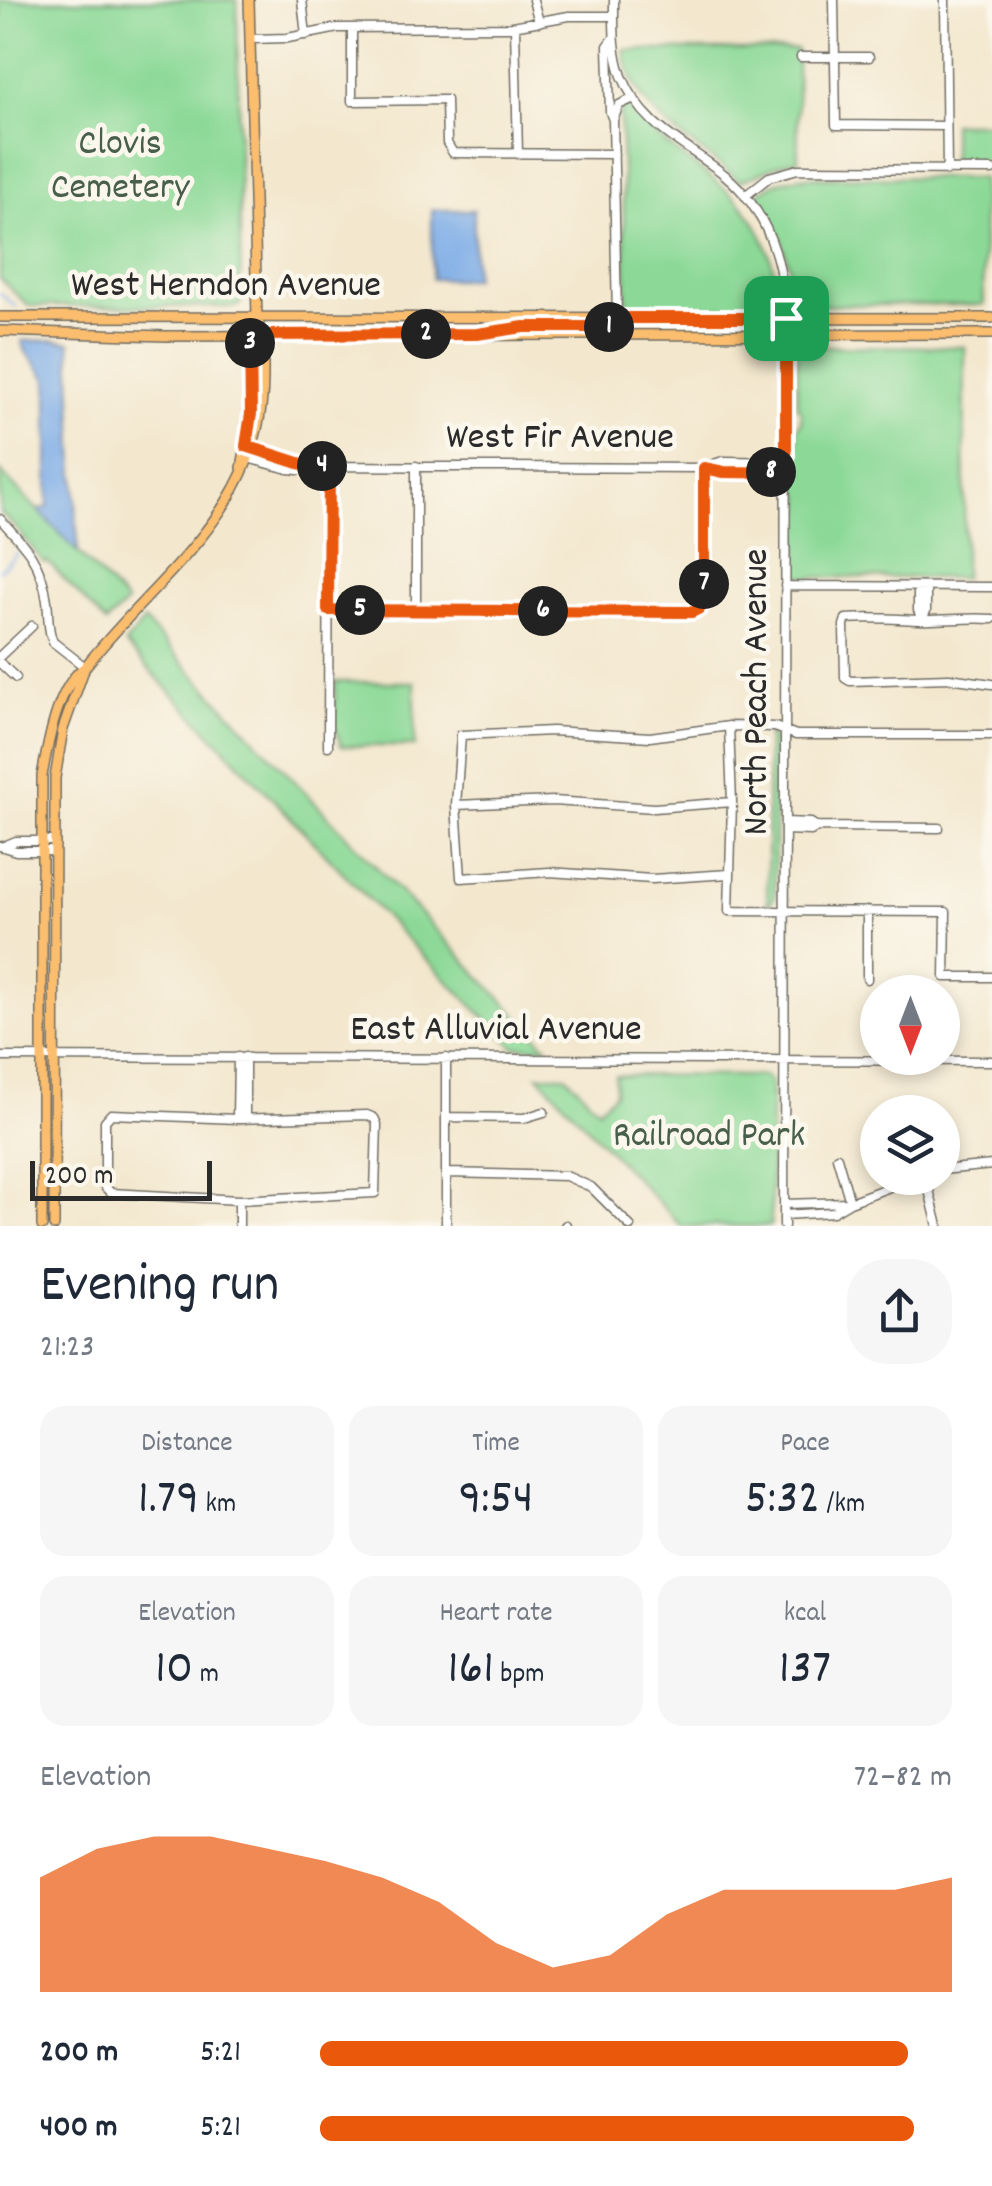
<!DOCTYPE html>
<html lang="en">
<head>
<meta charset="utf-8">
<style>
  :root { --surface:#fff; --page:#f6f6f7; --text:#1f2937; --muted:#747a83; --accent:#ea580c }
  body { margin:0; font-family:Dekko,sans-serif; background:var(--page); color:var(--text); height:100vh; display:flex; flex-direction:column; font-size:38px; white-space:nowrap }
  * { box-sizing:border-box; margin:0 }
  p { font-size:32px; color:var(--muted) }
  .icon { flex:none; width:55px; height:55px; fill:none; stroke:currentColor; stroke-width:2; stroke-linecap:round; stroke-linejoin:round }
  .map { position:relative; height:1226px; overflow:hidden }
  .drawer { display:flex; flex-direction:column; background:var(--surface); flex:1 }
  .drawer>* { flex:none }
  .needle { width:65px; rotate:180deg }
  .buttons { position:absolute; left:860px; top:975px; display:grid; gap:20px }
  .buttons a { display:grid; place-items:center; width:100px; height:100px; border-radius:50%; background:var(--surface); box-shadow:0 5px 15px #0003; font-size:50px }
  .scale { position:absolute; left:30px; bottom:25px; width:182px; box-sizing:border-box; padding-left:10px; border:5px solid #2b2b2b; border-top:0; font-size:28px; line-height:35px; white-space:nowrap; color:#2b2b2b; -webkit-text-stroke:8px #fbf7ec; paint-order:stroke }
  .pin { position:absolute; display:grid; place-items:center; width:85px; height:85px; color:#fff; margin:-42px; border-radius:20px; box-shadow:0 5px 15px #0006 }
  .km { position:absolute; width:50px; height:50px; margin:-25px; border-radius:50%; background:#222; color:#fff; font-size:28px; line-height:50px; text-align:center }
  .round { display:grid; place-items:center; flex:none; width:105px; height:105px; border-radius:40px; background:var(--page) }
  .headline { display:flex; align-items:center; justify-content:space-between; height:170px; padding:0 40px }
  h1 { font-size:55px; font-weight:600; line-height:75px }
  .figures { display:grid; grid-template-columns:repeat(3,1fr); gap:15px; height:170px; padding:10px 40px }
  .figures div { display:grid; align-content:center; border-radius:25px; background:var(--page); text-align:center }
  .figures b { font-size:50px; font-weight:600 }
  .figures small { font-size:28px; font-weight:400 }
  .figures p { font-size:28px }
  .chart { height:280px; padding:20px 40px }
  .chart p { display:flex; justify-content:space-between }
  .chart svg { width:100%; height:180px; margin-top:10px; fill:var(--accent); opacity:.7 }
  ul { padding:0 40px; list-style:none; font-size:32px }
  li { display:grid; grid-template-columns:160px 120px 1fr; align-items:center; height:75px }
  li i { height:25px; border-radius:12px; background:var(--accent) }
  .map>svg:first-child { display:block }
  .green { fill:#8cd997; stroke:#5c8261; stroke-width:2.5 }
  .water { fill:#7cabe6; stroke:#546b88; stroke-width:2.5 }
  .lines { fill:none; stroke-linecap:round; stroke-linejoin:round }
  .stream { stroke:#7cabe6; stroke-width:2.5 }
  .minor-casing { stroke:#716d64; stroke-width:11 }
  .major-casing { stroke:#716d64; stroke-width:12 }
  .minor { stroke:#fff; stroke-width:8 }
  .major { stroke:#fbbd6e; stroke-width:9 }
  .route-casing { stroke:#fff; stroke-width:20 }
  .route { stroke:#ea580c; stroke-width:12 }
  .labels { text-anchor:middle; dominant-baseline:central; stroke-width:9; stroke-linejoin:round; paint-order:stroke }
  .park-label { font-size:38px; fill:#485f4b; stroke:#fbf7ec }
  .street-label { font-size:38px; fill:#2b2b2b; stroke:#fbf7ec }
</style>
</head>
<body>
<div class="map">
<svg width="992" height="1226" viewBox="0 0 992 1226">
  <rect width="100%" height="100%" fill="#fbf7ec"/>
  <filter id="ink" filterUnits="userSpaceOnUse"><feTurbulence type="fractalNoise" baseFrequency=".01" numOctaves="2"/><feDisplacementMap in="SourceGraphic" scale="20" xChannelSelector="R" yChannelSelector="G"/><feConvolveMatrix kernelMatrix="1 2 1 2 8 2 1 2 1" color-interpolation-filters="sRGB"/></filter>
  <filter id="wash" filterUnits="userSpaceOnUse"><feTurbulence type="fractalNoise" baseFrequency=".0048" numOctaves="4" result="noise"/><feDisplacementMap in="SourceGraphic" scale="40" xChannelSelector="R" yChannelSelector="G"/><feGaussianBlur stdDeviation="2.25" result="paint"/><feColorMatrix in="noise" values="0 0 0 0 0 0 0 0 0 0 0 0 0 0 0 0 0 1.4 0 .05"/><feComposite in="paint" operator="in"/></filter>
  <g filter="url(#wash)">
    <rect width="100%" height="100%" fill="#f3e7cd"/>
    <path class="green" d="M0 0H237L241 303 236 307 29 306 0 279Z
      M624 50H797L798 160C774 163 760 176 740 181 695 141 634 119 624 50Z
      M627 104C641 114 651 132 665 143 714 183 753 196 772 263 776 278 777 294 767 308L633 307 627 302 620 111Z
      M952 123H992V163H958L952 158Z
      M799 177 982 178 984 305H800L781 238 758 200V193L775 183Z
      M800 346 965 347 964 578 802 577 797 573V512L801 508V495L797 492V426L801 423V410L797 407V349Z
      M0 471 127 603 106 623 47 561 44 563 17 529 0 513Z
      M144 621 200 681 547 1047H514L415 948 125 644Z
      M335 682H415V746H341L335 727Z
      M768 732 775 741V897L767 906Z
      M538 1075H566L598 1109 615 1093V1075L764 1076 771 1083V1226H681Z"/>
    <path class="water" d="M432 210H474V279H432Z
      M52 340 70 342 78 552 38 510 48 507V383C43 366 24 357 22 341Z"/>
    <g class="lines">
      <path class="stream" d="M0 293 16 307
        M0 570 18 553"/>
    </g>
  </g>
  <g filter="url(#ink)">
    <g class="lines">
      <g class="minor-casing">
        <path id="minor" d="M302 0 306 35
          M533 0 539 22
          M614 0C614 25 613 52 622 76 643 128 685 143 725 175 769 212 783 263 786 318L784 1226
          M834 0 836 125 946 126
          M945 0 947 171
          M515 27 518 154
          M352 28V101L446 100 447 143 453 153 614 154
          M614 38 608 46 610 112 613 120 617 318
          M251 39 288 38 338 28 507 27 569 16H614
          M801 57H869
          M613 120 619 105 634 98
          M745 196 769 177 798 169 992 170
          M246 446 308 466
          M244 457 288 469 298 470 308 466 704 468 724 472 786 473
          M416 466V610
          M708 466 723 461 786 462
          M0 519C26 546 42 563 47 601 49 615 47 629 53 642L85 667
          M785 586 992 587
          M918 587V610L922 620 926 611V587
          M328 610 694 612 700 608 704 598V468
          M992 619C967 617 943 621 919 620 894 619 871 617 846 619L844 625 845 678 850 681 949 678 992 684
          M0 656 32 626
          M0 663 16 678
          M729 726 732 802 729 911 946 912 945 977H992
          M328 746 329 466
          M456 805 554 801 654 808 732 802
          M785 822 811 823 817 827
          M785 830 811 831 817 827 939 828
          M0 846 16 851H54
          M4 846 16 841H54
          M729 874 652 879 549 872 461 878 456 805 461 735 552 731 650 737 729 726 775 727 796 735H992
          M867 979V911
          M0 1057 992 1061
          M111 1114 237 1119 367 1115 374 1118 377 1124 375 1193 239 1200 111 1193 105 1187V1121Z
          M446 1117 524 1118 544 1112
          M237 1119 238 1057
          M245 1119V1057
          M837 1157 850 1202
          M942 1170 992 1165
          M447 1173 566 1176 591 1187 630 1226
          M926 1178 938 1226
          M784 1204 850 1202
          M784 1215 833 1212 850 1202 913 1178
          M239 1226V1200
          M446 1226V1058
          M565 1226 566 1225"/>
      </g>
      <g class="major-casing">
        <path id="major" d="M0 317 992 318
          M510 329 610 327 617 318
          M0 331 166 336 992 334
          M242 468 251 414 250 335 257 318
          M42 1226V776C48 744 57 686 85 667 158 574 262 510 263 379 263 357 264 338 257 318L249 0
          M54 1226 55 778 63 729 85 667"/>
      </g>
      <use href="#minor" class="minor"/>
      <use href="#major" class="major"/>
    </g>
  </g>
  <g class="lines" filter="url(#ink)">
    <g class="route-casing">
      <path id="route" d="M617 318H786V473L724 472 704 468V598L700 608 692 612 328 610 329 466H308L246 446 251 414 250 335 477 334 524 327H610Z"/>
    </g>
    <use href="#route" class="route"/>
  </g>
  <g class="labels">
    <g class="park-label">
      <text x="120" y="145">Clovis<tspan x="120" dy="44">Cemetery</tspan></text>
      <text x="709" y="1137">Railroad Park</text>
    </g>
    <g class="street-label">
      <text x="226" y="287">West Herndon Avenue</text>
      <text x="560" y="439">West Fir Avenue</text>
      <text transform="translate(758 692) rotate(-90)">North Peach Avenue</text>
      <text x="496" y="1031">East Alluvial Avenue</text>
    </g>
  </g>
</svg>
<div class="buttons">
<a><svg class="needle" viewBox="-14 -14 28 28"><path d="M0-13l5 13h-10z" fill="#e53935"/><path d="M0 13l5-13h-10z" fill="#747a83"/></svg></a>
<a><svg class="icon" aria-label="layers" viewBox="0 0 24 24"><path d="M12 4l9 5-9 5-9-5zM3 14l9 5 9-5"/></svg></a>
</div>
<div class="scale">200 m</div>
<div class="pin" style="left:786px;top:318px;background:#1e9e55"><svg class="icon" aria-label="arrive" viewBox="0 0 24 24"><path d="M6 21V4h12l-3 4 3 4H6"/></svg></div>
<b class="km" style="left:609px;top:327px">1</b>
<b class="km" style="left:426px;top:334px">2</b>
<b class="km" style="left:250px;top:343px">3</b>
<b class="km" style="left:322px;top:466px">4</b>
<b class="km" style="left:360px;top:610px">5</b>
<b class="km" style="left:543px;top:611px">6</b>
<b class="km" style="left:704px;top:584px">7</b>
<b class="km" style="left:771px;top:472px">8</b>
</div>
<section class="drawer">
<div class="headline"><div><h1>Evening run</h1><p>21:23</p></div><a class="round"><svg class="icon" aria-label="share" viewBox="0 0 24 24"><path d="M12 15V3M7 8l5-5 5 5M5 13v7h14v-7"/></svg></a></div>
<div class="figures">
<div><p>Distance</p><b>1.79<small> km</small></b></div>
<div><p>Time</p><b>9:54</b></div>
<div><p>Pace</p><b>5:32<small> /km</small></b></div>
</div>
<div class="figures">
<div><p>Elevation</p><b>10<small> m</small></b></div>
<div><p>Heart rate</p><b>161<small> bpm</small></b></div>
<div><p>kcal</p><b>137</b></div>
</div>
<div class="chart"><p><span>Elevation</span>72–82 m</p>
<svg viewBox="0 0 160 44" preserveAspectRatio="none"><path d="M0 44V16L10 9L20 6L30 6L40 9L50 12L60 16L70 22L80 32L90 38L100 35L110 25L120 19L130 19L140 19L150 19L160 16V44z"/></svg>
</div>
<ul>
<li><b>200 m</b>5:21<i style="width:93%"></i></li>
<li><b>400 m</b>5:21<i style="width:94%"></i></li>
</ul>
</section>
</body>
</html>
